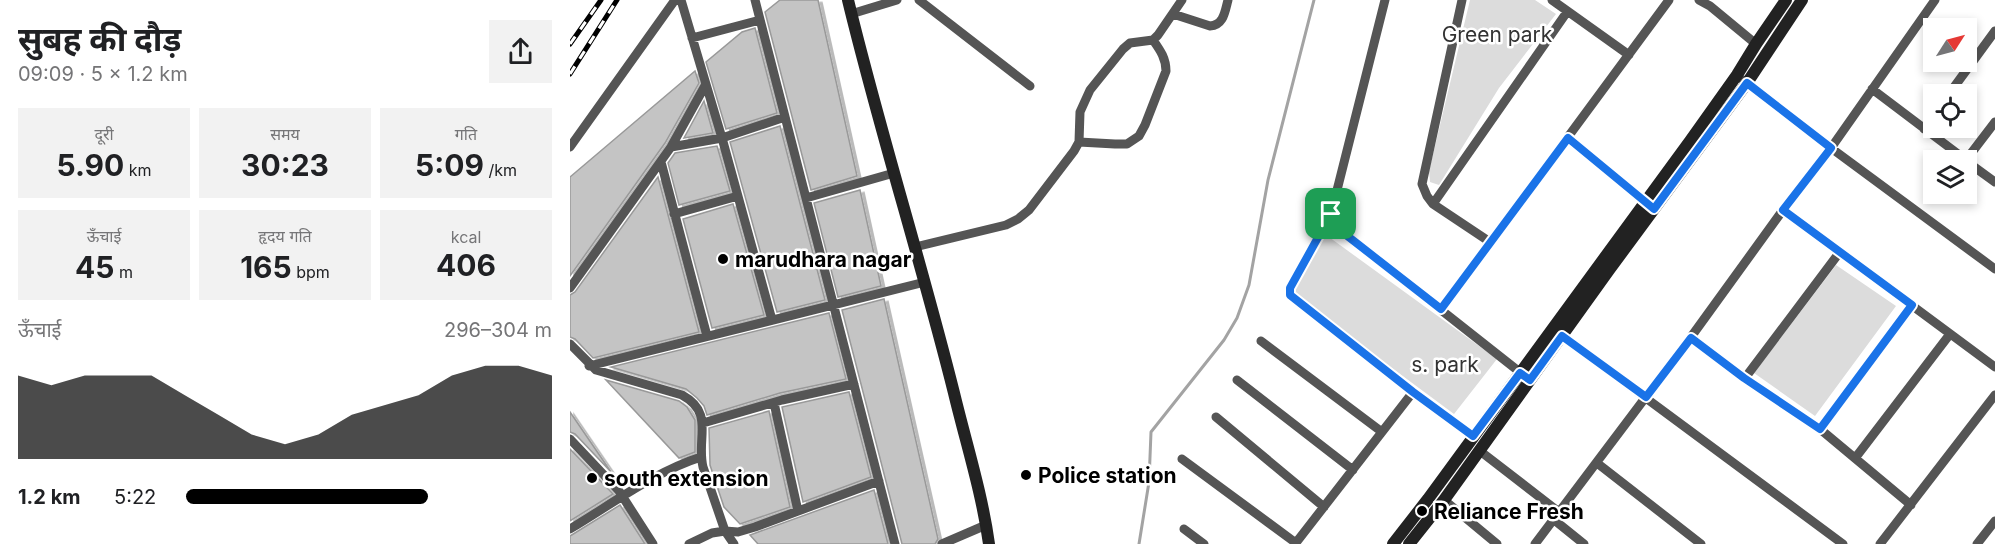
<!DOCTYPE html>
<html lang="hi">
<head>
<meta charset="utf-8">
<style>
  :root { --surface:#fff; --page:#f2f2f2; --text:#202124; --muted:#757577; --accent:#000 }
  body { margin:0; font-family:Inter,"Noto Sans Devanagari",sans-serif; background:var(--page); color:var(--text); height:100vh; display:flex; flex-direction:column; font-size:22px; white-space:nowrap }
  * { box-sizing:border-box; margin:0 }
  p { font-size:20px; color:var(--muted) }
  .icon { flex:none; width:33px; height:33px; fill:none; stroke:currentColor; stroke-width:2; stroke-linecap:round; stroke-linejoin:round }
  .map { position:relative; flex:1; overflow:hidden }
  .side { display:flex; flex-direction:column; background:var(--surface); width:570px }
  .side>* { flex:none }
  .needle { width:39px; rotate:54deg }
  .controls { position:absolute; left:1353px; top:18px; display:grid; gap:12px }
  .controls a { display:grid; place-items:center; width:54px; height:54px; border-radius:0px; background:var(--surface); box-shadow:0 3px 9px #0003; font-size:30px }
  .pin { position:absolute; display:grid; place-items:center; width:51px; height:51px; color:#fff; margin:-26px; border-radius:12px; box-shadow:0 3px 9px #0006 }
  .round { display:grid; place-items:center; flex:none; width:63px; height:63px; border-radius:0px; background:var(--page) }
  .headline { display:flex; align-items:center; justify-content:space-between; height:102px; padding:0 18px }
  h1 { font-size:33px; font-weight:700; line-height:45px }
  .stats { display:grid; grid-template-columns:repeat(3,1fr); gap:9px; height:102px; padding:6px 18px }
  .stats div { display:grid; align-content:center; border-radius:0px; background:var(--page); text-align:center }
  .stats b { font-size:30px; font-weight:700 }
  .stats small { font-size:16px; font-weight:400 }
  .stats p { font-size:16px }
  .chart { height:168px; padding:12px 18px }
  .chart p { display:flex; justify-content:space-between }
  .chart svg { width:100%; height:108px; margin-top:6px; fill:var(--accent); opacity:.7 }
  ul { padding:0 18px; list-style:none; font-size:20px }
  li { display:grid; grid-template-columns:96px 72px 1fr; align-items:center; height:45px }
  li i { height:15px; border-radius:8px; background:var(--accent) }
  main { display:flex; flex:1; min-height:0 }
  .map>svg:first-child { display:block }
  .green { fill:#dcdcdc }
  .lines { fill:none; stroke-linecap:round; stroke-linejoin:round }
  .stream { stroke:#a3a3a3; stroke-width:3 }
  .building { fill:#c4c4c4; stroke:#999; stroke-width:1.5; filter:url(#shadow) }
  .street { stroke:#555; stroke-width:9 }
  .secondary { stroke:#222; stroke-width:12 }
  .rail-casing { stroke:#000; stroke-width:5 }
  .rail { stroke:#fff; stroke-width:3; stroke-dasharray:9; stroke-linecap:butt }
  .route-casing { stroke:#fff; stroke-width:12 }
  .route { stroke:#1a73e8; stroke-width:8 }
  .poi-dot { fill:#000; stroke:#fff; stroke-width:2 }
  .labels { text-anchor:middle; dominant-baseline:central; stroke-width:5; stroke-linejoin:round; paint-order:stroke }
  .park-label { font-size:21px; fill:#333; stroke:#fff }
  .poi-label { font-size:21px; font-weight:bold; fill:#000; stroke:#fff; text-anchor:start }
</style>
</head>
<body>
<main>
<section class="side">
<div class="headline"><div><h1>सुबह की दौड़</h1><p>09:09 · 5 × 1.2 km</p></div><a class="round"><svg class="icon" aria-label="share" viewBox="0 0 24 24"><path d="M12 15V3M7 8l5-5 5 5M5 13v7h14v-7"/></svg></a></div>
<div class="stats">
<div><p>दूरी</p><b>5.90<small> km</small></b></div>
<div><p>समय</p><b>30:23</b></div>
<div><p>गति</p><b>5:09<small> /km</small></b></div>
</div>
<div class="stats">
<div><p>ऊँचाई</p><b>45<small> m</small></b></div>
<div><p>हृदय गति</p><b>165<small> bpm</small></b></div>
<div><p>kcal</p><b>406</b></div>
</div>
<div class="chart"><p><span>ऊँचाई</span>296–304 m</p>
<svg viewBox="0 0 160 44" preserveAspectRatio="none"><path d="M0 44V10L10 14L20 10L30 10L40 10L50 18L60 26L70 34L80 38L90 34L100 26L110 22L120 18L130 10L140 6L150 6L160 10V44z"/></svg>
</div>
<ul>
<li><b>1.2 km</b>5:22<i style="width:66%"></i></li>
</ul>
</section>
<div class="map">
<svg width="1425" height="544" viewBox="0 0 1425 544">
  <defs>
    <filter id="shadow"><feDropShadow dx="4" dy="2.5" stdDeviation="0" flood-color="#0004"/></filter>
  </defs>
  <rect width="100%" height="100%" fill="#fff"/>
  <path class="green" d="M900 0H965L986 14 929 88 869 185 860 182 859 171Z
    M752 232 927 359 884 414 714 288Z
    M1266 265 1326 306 1245 416 1184 373Z"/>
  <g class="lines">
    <path class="stream" d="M569 544 579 482 581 432 654 340 667 318 679 285 698 180 744 0"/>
  </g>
  <path class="building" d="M210 0H248L287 176 241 190 195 12Z
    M185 28 207 113 156 129 136 62 172 32Z
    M125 71 129 83 95 143 0 276V177Z
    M134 101 143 133 114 138Z
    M210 126 255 300 207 312 160 142Z
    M147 146 160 191 109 205 98 163 105 153Z
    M88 177 129 332 23 358 5 339 0 337V295L5 292Z
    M290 190 311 286 268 297 244 203Z
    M163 204 194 315 142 328 113 219Z
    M314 299 368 539 365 544H332L272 310Z
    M259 313 276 379 210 393 137 415 134 406 127 398 116 389 41 367Z
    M36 380 109 401 117 407 125 420V452L109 458Z
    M279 392 301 477 233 502 212 407Z
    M199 411 220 507 170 524 154 507 140 465 139 428Z
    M0 412 41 472 5 434 0 432Z
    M0 449 43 494 0 521Z
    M304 490 318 544H188L180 535Z
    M50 505 75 544H0V536Z"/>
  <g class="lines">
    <path class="street" d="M111 0 152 138 202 320
      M185 0 325 544
      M349 0 460 86
      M815 0 761 214 765 224 771 231 956 377
      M892 0 852 184 857 196 863 204 920 242
      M982 0 1059 55
      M1129 0 1140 6 1186 44
      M281 14 327 0
      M603 14 640 26C654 25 655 11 658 0
      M122 38 190 20
      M1173 80 1261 148 1425 269
      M1302 89 1396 160
      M1379 94 1425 31
      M1354 129 1364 116
      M998 138 1080 205
      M509 142 545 144H557L569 136 575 125 596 71C596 58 590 50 583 40
      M0 147 105 0
      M101 147 152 138 215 117
      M1396 160 1425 122
      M1396 161 1425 182
      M91 162 137 336
      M236 198 324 173
      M863 204 997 12
      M1213 210 1425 367
      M104 214 168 196
      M761 214 720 288V295L843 392 903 436
      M345 247 436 225 448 219 459 210 504 151 509 142 510 112 520 90 553 49 560 43 583 40 588 35 612 0
      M0 288 101 147 136 84
      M871 309 1099 0
      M992 336 1273 544
      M1121 337 1175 378 1250 429 1341 505
      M691 341 812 432
      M0 344 26 370 112 395C145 413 126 438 133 467L155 531 164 544
      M19 366 355 282
      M1175 378 1269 253
      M667 380 783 470
      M204 403 228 511
      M646 417 754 507
      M133 423 212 400 284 384
      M1250 429 1342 305
      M0 439 49 491 83 544
      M910 451 989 512
      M1286 457 1380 334
      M612 459 726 543
      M1027 463 1131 544
      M874 500 927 544
      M983 519 1014 544
      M0 529C42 504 84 472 131 457
      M614 529 634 544
      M119 544 142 533 155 531 168 532 185 527 309 481
      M372 544 416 525
      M725 544 843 392
      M965 544 1121 337 1213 210 1261 148 1365 0
      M1310 544 1425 395
      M1407 544 1425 521"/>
    <path class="secondary" d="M278 0C310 132 351 261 384 393 396 443 412 493 419 544
      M823 544 858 499 1120 141 1167 75 1186 44 1216 0
      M839 544 874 500 1039 270 1177 83 1232 0"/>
    <g class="rail-casing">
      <path id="rail" d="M0 44 31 0
        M0 74 47 0"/>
    </g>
    <use href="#rail" class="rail"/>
  </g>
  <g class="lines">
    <g class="route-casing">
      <path id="route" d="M1177 83 1261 148 1213 210 1342 305 1250 429 1174 378 1121 338 1076 397 992 336 960 380 950 373 903 436 843 392 720 295V288L761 214 765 224 771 231 871 309 998 138 1084 209Z"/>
    </g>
    <use href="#route" class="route"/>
  </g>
  <g class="poi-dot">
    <circle cx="153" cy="259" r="6"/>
    <circle cx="456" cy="475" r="6"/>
    <circle cx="22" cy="478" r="6"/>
    <circle cx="852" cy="511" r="6"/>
  </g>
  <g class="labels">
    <g class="park-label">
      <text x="927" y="34">Green park</text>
      <text x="875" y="364">s. park</text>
    </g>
    <g class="poi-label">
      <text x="165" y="259">marudhara nagar</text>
      <text x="468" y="475">Police station</text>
      <text x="34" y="478">south extension</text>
      <text x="864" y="511">Reliance Fresh</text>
    </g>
  </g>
</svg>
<div class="controls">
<a><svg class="needle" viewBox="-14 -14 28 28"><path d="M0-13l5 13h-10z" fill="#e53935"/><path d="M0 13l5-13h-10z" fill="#757577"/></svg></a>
<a><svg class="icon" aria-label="locate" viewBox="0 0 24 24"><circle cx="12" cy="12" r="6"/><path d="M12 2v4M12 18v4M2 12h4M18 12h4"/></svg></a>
<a><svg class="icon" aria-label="layers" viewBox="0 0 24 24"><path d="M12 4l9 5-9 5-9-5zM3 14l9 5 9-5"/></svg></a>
</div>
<div class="pin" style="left:761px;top:214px;background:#1e9e55"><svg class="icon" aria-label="arrive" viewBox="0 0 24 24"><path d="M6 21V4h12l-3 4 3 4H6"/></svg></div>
</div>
</main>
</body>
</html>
